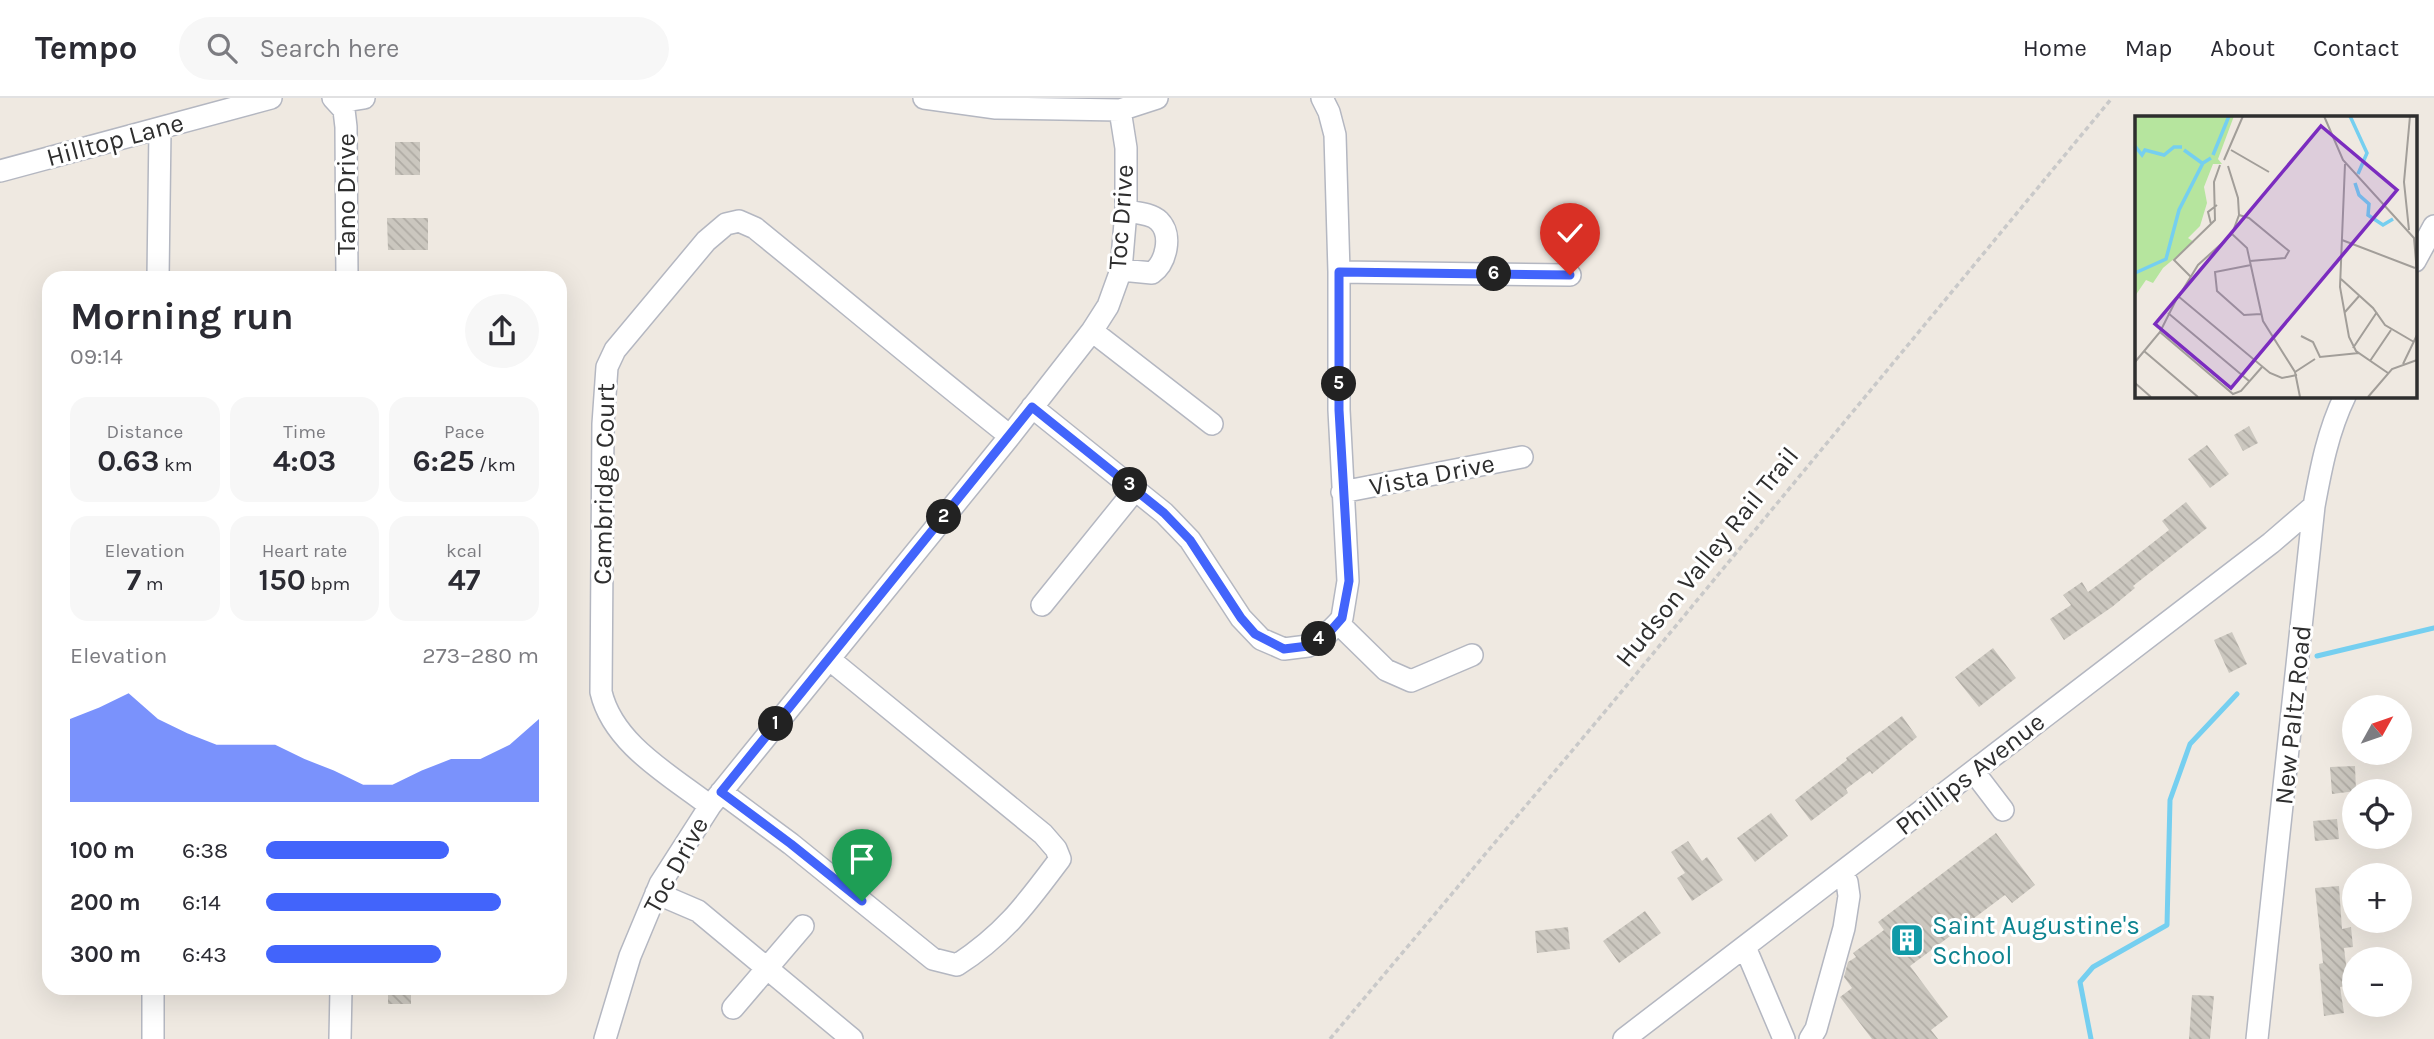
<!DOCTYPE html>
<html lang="en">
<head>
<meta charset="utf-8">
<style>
  :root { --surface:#fff; --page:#f7f7f7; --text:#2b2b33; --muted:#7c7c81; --line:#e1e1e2; --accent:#4264fb }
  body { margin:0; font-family:Karla,sans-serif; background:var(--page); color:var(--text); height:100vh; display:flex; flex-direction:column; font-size:26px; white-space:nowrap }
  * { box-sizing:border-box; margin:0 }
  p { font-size:23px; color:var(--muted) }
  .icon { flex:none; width:38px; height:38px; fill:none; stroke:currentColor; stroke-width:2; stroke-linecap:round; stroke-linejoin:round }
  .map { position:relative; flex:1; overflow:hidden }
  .panel { position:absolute; left:42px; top:173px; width:525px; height:724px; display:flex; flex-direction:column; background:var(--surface); border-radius:21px; box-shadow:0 7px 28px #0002 }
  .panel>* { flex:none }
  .needle { width:46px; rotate:50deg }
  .tools { position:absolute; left:2342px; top:597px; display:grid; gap:14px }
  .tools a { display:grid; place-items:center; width:70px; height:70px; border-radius:50%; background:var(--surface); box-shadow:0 7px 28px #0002; font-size:35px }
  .pin { position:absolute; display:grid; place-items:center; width:60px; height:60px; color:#fff; margin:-72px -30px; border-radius:50% 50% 50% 0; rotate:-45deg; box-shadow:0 0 7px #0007 }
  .pin .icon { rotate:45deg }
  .km { position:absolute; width:35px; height:35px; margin:-18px; border-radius:50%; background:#222; color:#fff; font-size:19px; line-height:35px; text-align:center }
  .round { display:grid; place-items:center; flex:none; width:74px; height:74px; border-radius:37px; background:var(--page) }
  .headline { display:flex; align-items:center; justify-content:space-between; height:119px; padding:0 28px }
  h1 { font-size:38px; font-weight:700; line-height:52px }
  .metrics { display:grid; grid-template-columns:repeat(3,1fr); gap:10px; height:119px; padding:7px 28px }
  .metrics div { display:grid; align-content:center; border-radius:18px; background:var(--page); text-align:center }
  .metrics b { font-size:30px; font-weight:700 }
  .metrics small { font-size:19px; font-weight:400 }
  .metrics p { font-size:19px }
  .chart { height:196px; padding:14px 28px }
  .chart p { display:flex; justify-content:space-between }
  .chart svg { width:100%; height:126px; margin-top:7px; fill:var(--accent); opacity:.7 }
  ul { padding:0 28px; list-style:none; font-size:23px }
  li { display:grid; grid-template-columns:112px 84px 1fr; align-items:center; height:52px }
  li i { height:18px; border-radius:9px; background:var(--accent) }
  header { display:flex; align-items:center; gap:42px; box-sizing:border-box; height:98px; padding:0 35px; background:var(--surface); border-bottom:2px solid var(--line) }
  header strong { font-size:33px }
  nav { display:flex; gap:38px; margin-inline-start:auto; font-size:24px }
  .search { width:490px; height:63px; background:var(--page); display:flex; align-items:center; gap:18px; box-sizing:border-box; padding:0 24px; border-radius:38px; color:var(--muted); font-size:26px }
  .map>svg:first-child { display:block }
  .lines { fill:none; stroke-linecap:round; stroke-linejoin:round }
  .stream { stroke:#75cff0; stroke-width:5 }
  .building { fill:url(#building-back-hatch) }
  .minor-casing { stroke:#b4b7c1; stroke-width:24 }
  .path { stroke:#c9c9c9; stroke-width:3.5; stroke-dasharray:5 3.5; stroke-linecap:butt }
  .minor { stroke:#fff; stroke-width:21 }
  .route-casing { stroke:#fff; stroke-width:14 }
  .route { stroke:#4264fb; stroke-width:9 }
  .labels { text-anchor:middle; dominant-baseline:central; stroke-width:6; stroke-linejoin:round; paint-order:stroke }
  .street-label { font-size:26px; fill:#2e2e2e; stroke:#fff }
  .culture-label { font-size:26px; fill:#0d838f; stroke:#fff; text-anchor:start }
  .inset-river { fill:none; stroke:#75cff0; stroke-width:3.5 }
  .inset-road { fill:none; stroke:#a29e99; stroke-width:2 }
  .view { fill:#7b2cbf; fill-opacity:0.15; stroke:#7b2cbf; stroke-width:3.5 }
  .inset-edge { fill:none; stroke:#2e2e2e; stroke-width:3.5 }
</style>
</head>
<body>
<header>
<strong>Tempo</strong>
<div class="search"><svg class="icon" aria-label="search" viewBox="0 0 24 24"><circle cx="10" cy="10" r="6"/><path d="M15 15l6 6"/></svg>Search here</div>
<nav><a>Home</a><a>Map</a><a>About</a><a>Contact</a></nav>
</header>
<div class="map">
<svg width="2434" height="941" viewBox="0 0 2434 941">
  <defs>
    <pattern id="building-back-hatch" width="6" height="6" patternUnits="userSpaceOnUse" patternTransform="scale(1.75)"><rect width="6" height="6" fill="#cbc7bf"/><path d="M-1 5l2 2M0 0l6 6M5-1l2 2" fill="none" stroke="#afaba4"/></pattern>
  </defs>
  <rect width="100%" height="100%" fill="#efe9e1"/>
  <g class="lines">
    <path class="stream" d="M2317 558 2434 530
      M2091 941 2080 884 2093 869 2167 827 2170 702 2190 646 2237 596"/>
  </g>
  <path class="building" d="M395 44H420V77H395Z
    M387 120H428V152H388Z
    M2249 328 2258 345 2243 353 2234 337Z
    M2207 347 2229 376 2210 390 2188 361Z
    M2186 404 2207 430 2133 488 2135 490 2112 509 2064 542 2050 521 2071 507 2063 497 2082 484 2088 494 2119 471 2169 432 2162 423Z
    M2232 534 2247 566 2229 575 2214 542Z
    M1993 550 2016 580 1979 609 1955 579Z
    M1902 618 1917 639 1872 676 1870 673 1846 691 1848 695 1811 723 1795 702 1847 662 1846 660Z
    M2355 668 2356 693 2332 696 2330 669Z
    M1771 715 1788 738 1755 764 1737 740Z
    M2337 721 2339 741 2315 743 2313 723Z
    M1996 735 2035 787 2012 805 2005 797 1910 868 1948 919 1931 932 1938 941H1872L1840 899 1852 890 1844 879 1848 864 1856 859 1853 855 1884 832 1878 824Z
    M1688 743 1702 763 1707 759 1723 782 1692 803 1677 780 1685 775 1671 754Z
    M2339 788 2342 831 2351 829 2353 849 2344 850 2348 883H2345L2346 888 2340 889 2344 915 2324 918 2319 866 2323 865 2315 790Z
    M1645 813 1661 835 1619 865 1603 843Z
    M1568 829 1570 851 1537 855 1535 833Z
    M388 891H411V906H388Z
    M2192 897 2214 898 2210 941H2189Z"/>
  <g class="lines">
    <g class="minor-casing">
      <path id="minor" d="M333 0 344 12 346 29 347 180
        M924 0 996 10 1120 12
        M339 4 364 0
        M0 73 271 0
        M2415 163 2434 128
        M1121 172 1152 175C1166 165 1173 137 1159 123 1151 115 1136 115 1126 113
        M1339 174 1570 177
        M158 180 160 31
        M1092 233 1212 326
        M1032 309 1164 415 1190 442 1241 520 1261 541 1284 551 1308 548 1327 536 1338 525 1342 520 1348 483 1339 312V174L1335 37 1329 14 1322 0
        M1342 394 1522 359
        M1042 507 1135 392
        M1338 525 1386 572 1411 583 1472 557
        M1974 674 2003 712
        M721 694 791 746 933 861 957 867C1005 836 1027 805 1060 761L1056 751 1043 736 829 561
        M710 708C670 677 613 646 601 594L603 326 607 269 615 252 706 143 726 126 739 123 755 130C840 199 924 270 1010 338
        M656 795 698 813 852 941
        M1745 849 1784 941
        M733 910 803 828
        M153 941V891
        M340 941 341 891
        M605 941 630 858 660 786 710 708 1010 338 1092 233 1108 208 1121 172 1126 113V50L1120 12 1157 0
        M1624 941 2271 445 2314 408
        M1810 941 1816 931 1844 830 1849 798 1847 784 1842 775
        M2257 941 2314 408C2321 370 2328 333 2345 298"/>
    </g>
    <path class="path" d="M1330 941 1613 604 2112 0"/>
    <use href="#minor" class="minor"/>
  </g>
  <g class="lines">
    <g class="route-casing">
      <path id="route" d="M862 803 791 746 721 694 1032 309 1164 415 1190 442 1241 520 1255 536 1284 551 1308 548 1327 537 1342 520 1349 483 1339 312V174L1570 177"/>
    </g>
    <use href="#route" class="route"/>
  </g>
  <defs>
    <g id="building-square" transform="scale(1.75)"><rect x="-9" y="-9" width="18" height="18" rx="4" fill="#0f9aa8" stroke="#fff"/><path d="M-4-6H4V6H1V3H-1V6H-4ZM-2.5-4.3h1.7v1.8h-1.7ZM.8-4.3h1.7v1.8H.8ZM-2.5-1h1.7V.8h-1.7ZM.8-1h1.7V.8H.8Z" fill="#fff"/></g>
  </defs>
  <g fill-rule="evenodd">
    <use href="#building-square" x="1907" y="842"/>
  </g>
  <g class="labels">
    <g class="street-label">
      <text transform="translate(115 42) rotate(-15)">Hilltop Lane</text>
      <text transform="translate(346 96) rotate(-90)">Tano Drive</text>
      <text transform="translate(1121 119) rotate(-86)">Toc Drive</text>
      <text transform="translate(1432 377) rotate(-11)">Vista Drive</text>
      <text transform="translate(604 386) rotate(-89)">Cambridge Court</text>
      <text transform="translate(1707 459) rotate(-51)">Hudson Valley Rail Trail</text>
      <text transform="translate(2293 617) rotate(-84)">New Paltz Road</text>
      <text transform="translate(1970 676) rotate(-38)">Phillips Avenue</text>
      <text transform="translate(676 767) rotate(-61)">Toc Drive</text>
    </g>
    <g class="culture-label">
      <text x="1932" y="827">Saint Augustine's<tspan x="1932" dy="30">School</tspan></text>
    </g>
  </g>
  <g transform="translate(2135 18)">
    <rect width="282" height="282" fill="#efe9e1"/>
    <path d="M0 0H99L83 43 87 48H78L69 71 72 87 65 110 53 122 59 126 28 152 18 167 11 164 0 180Z" fill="#b6e59e"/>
    <path class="inset-river" d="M215 0 232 37 223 58M0 30 7 39 10 34 29 39 39 31H47M49 34 67 47M78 39 94 0M220 67 224 79 234 88 233 99 248 109 258 103M0 157 31 143 44 94 68 47 76 42"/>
    <path class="inset-road" d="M189 0 208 44 279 122 282 157M96 34 134 56M89 44 108 0M210 48 205 171 214 221 221 235 253 257M93 50 103 82 104 99 97 118 112 132 128 205 160 256 165 281M104 99 114 102 154 135 150 142 115 145M76 108 73 96 82 89M274 114 269 66 275 0M207 124 280 152M116 149 80 156 82 175 109 199 126 198M56 161 39 144 80 104 79 66 85 49M206 163 238 192 250 209 279 226M44 180 63 149 97 118M210 196 225 179M33 197 114 265M25 216 98 278 106 275 127 251M166 220 178 226 185 241 224 237M218 232 242 196M9 235 63 281M235 245 256 214M0 246 25 216 43 180 135 257 147 262 162 259M268 248 282 219M160 256 180 243M0 267 16 281M233 281 257 253 282 244"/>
    <path class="view" d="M186 10 262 74 96 272 20 208Z"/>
    <rect width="282" height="282" class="inset-edge"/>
  </g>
</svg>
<div class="tools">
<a><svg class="needle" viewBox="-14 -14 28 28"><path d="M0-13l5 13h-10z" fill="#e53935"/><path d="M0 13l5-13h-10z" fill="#7c7c81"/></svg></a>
<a><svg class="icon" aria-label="locate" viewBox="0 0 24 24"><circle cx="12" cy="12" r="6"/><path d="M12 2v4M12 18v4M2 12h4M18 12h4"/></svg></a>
<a>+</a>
<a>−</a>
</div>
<div class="pin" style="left:862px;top:803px;background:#1e9e55"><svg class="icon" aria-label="arrive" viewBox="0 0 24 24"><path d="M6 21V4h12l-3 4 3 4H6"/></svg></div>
<div class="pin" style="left:1570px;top:177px;background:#d93025"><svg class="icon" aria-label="check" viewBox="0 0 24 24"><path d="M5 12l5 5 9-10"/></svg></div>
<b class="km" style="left:776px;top:626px">1</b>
<b class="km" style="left:944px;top:419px">2</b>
<b class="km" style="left:1130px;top:387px">3</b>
<b class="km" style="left:1319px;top:541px">4</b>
<b class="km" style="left:1339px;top:286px">5</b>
<b class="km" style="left:1494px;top:176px">6</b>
<section class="panel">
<div class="headline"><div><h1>Morning run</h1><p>09:14</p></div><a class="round"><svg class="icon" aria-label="share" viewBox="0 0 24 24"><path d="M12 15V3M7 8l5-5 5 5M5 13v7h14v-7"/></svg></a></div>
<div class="metrics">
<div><p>Distance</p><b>0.63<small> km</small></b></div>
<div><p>Time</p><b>4:03</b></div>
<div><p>Pace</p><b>6:25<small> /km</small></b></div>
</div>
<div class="metrics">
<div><p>Elevation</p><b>7<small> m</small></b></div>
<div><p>Heart rate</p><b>150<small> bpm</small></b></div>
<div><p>kcal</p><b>47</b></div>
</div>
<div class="chart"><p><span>Elevation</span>273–280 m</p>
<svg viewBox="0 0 160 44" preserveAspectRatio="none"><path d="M0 44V15L10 11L20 6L30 15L40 20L50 24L60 24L70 24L80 29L90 33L100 38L110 38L120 33L130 29L140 29L150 24L160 15V44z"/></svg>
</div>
<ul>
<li><b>100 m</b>6:38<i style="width:67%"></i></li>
<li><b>200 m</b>6:14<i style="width:86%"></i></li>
<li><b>300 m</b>6:43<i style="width:64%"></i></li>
</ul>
</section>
</div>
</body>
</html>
